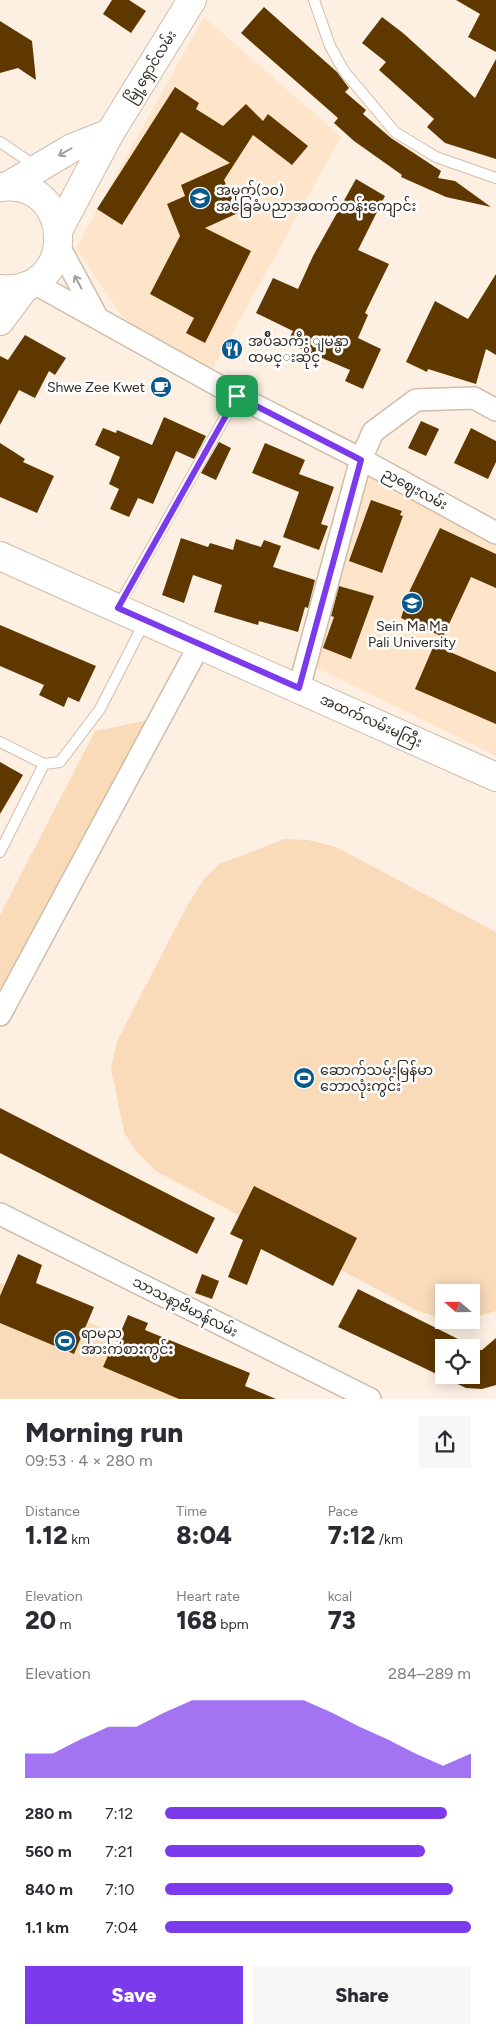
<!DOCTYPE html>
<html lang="en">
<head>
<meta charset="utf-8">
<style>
  :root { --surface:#fff; --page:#f7f7f7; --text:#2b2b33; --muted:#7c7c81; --accent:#7c3aed }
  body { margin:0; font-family:Figtree,"Noto Sans Myanmar",sans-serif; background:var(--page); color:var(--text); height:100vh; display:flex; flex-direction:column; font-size:19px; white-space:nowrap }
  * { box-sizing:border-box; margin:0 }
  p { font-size:16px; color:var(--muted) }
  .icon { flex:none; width:28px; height:28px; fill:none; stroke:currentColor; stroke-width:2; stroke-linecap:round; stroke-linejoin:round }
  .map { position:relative; height:1399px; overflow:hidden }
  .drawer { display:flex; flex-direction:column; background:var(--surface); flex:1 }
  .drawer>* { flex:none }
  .needle { width:32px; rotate:290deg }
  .controls { position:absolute; left:435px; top:1284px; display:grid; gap:10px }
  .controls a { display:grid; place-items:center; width:45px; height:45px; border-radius:0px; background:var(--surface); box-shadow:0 2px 12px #0003; font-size:25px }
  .pin { position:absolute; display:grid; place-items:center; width:42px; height:42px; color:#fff; margin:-21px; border-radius:10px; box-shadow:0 2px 8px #0006 }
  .round { display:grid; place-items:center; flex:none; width:52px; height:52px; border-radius:0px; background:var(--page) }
  .overview { display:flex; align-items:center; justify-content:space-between; height:85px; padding:0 25px }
  h1 { font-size:28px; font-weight:800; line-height:38px }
  .metrics { display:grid; grid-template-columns:repeat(3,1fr); gap:8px; height:85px; padding:5px 25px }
  .metrics div { display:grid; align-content:center }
  .metrics b { font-size:25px; font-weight:800 }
  .metrics small { font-size:14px; font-weight:400 }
  .metrics p { font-size:14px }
  .chart { height:140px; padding:10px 25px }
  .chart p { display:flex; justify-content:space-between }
  .chart svg { width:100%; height:90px; margin-top:5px; fill:var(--accent); opacity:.7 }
  .action { display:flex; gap:10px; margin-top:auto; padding:10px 25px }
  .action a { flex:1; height:58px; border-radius:0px; background:var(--accent); color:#fff; font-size:20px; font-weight:800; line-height:58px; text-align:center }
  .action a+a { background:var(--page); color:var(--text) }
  ul { padding:0 25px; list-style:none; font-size:16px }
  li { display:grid; grid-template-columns:80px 60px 1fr; align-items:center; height:38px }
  li i { height:12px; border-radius:6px; background:var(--accent) }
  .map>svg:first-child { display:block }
  .built { fill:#fee4c8 }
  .green { fill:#f9dab9 }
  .building { fill:#5f3800 }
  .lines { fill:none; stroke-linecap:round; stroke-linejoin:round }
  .service-casing { stroke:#d0bda8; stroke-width:12 }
  .minor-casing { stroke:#d0bda8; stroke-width:24 }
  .primary-casing { stroke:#d0bda8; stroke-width:30 }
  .trunk-casing { stroke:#d0bda8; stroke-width:30 }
  .service { stroke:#fff; stroke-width:10 }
  .minor { stroke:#fff; stroke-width:21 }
  .primary { stroke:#fff; stroke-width:28 }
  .trunk { stroke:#fff; stroke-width:28 }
  .oneway { stroke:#a3a09c }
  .route-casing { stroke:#fff; stroke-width:10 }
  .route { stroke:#7c3aed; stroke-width:6 }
  .labels { text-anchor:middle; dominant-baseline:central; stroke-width:5; stroke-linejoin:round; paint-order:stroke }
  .street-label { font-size:14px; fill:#332c24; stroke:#fff }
  .poi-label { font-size:14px; fill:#332c24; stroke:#fff; text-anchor:start }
</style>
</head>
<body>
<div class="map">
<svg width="496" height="1399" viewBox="0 0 496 1399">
  <rect width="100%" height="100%" fill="#fdf0e3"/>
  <path class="built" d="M204 17 341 137 212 370 126 322 76 248Z
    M364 469 496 541V756L311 665Z"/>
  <path class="green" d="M148 720 0 997V915L95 731Z
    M285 839 308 840 336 847 496 932V1311L471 1318V1292H444V1319L418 1311 156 1171 135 1150 124 1132 111 1068 117 1041 188 904 204 879 219 864Z
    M0 1283 262 1399H0Z"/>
  <path class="building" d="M112 0H129L146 11 131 33 103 14Z
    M456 0H496V52L468 37 480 14Z
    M264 7 337 72 349 88 345 92 366 110 363 114 391 138 441 171 438 178 455 181 491 207 446 197 401 177 402 175 354 141 334 123 338 118 241 33Z
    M382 17 403 33 475 98 496 59V159L445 143 427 127 434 119 379 70 386 62 362 43Z
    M0 21 32 41 36 80 18 68 0 73Z
    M175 87 199 103 196 109 223 126 246 104 263 121 268 114 308 146 292 165 253 135 224 180 238 213 205 228 251 251 205 343 186 333 194 318 150 294 180 236 167 204 185 196 181 185 230 163 181 132 122 225 97 209Z
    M356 179 385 196 358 250 389 264 365 313 368 315 358 338 381 349 363 389 345 381 350 370 287 343 293 331 256 313 273 278 298 289 313 256Z
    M496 274V355L486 349 476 384 428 369 427 372 406 362 435 301 468 319Z
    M25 335 66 358 55 375 49 371 35 398 19 390 0 425V356L8 360Z
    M164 417 206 436 194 459 176 451 153 504 138 498 129 517 110 509 119 489 109 484 120 457 95 445 103 428 116 433 117 430 152 445Z
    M421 421 439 429 426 456 408 448Z
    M471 428 496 441V462L488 479 454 463Z
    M219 442 231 448 216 480 201 473Z
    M0 443 25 459 23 462 54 476 37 513 0 497Z
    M265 443 305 460 299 474 334 487 321 524 328 526 319 550 283 537 299 492 252 473Z
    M371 500 402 511 400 515 403 516 382 573 349 561Z
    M440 528 496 554V588L471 577 443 637 401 618 410 590Z
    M181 538 208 547 210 543 233 550 236 539 261 547 264 540 281 546 273 567 315 580 308 608 305 607 298 632 259 621 258 625 214 612 222 585 193 575 184 603 162 595Z
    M339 586 374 596 351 659 323 648 334 617 331 616Z
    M0 625 96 666 79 702 68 697 64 707 39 695 44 685 0 666Z
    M434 645 496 672V724L415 689Z
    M0 762 23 775 0 814Z
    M0 1108 215 1218 197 1254 0 1153Z
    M254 1186 357 1238 333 1286 261 1249 247 1285 228 1277 243 1240 230 1234Z
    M18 1254 42 1265 36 1283 94 1307 74 1354 0 1323V1296Z
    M202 1274 219 1281 212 1299 195 1293Z
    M358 1289 458 1339V1348H444V1375H471V1350H482L496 1338V1385L482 1389 466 1388 338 1327Z
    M128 1315 148 1323 145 1330 250 1373 245 1386 276 1399H179L103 1367 114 1342 116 1343Z"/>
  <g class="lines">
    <g class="service-casing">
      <path id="service" d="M314 0 330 46 344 71 395 132 436 157 496 178
        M0 142 37 167
        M118 607 237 396
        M0 742 44 764 60 762 100 709 145 621
        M0 852 44 764"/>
    </g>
    <g class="minor-casing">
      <path id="minor" d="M59 246 97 317
        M34 283 237 396 361 459 496 533
        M299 688 361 459 373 432 416 400 474 398 496 410
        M0 1015 200 644
        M0 1214 370 1399"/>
    </g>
    <g class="primary-casing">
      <path id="primary" d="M0 321 26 286
        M0 556 496 777"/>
    </g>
    <g class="trunk-casing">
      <path id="trunk" d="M8 186 72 148 110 133
        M0 187C76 177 79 297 0 289
        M59 229 110 133 192 0"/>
    </g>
    <use href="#service" class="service"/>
    <use href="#minor" class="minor"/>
    <use href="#primary" class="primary"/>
    <use href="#trunk" class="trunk"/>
  </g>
  <defs><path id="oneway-shaft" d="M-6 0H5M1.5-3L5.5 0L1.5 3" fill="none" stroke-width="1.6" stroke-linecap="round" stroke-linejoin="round" transform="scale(1.25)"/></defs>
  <g class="oneway">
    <use href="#oneway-shaft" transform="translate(65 152) rotate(150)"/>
    <use href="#oneway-shaft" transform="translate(78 282) rotate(-118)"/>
  </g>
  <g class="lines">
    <g class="route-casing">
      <path id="route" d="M237 396 361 460 299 688 118 608Z"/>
    </g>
    <use href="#route" class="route"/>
  </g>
  <defs>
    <g id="school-disc" transform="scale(1.125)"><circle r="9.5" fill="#095a8c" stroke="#fff"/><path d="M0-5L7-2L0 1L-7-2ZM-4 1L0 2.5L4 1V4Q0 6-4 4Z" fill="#fff"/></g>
    <g id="restaurant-disc" transform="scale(1.125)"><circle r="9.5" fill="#095a8c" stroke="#fff"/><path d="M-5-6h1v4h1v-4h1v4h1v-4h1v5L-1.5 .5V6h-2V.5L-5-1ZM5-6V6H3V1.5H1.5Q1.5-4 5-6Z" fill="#fff"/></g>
    <g id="cafe-disc" transform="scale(1.125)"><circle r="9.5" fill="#095a8c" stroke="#fff"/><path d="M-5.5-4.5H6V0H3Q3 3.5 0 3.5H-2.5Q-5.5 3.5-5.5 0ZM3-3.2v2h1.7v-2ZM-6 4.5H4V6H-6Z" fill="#fff"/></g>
    <g id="university-disc" transform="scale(1.125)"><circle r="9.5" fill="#095a8c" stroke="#fff"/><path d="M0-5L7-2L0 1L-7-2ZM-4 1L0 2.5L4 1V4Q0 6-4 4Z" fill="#fff"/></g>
    <g id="stadium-disc" transform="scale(1.125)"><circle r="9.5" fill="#095a8c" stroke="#fff"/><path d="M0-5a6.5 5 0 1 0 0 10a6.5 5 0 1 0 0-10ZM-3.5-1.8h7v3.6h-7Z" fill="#fff"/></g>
  </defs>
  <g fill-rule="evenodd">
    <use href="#school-disc" x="200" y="198"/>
    <use href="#restaurant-disc" x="232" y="349"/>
    <use href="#cafe-disc" x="161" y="387"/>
    <use href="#university-disc" x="412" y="603"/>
    <use href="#stadium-disc" x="304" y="1078"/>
    <use href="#stadium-disc" x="65" y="1341"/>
  </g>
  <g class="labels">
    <g class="street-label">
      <text transform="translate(151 67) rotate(-58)">မြို့ရှောင်လမ်း</text>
      <text transform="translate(415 489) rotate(29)">ညဈေးလမ်း</text>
      <text transform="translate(371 721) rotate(24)">အထက်လမ်းမကြီး</text>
      <text transform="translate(185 1307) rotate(27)">သာသနာ့ဗိမာန်လမ်း</text>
    </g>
    <g class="poi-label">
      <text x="216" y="190">အမှတ်(၁၀)<tspan x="216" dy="16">အခြေခံပညာအထက်တန်းကျောင်း</tspan></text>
      <text x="248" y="341">အပ်ိဳႀကီး ျမန္မာ<tspan x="248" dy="16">ထမင္းဆိုင္</tspan></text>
      <text x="145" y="387" text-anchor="end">Shwe Zee Kwet</text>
      <text x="412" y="626" text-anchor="middle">Sein Ma Ma<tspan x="412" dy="16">Pali University</tspan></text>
      <text x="320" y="1070">ဆောက်သမ်းမြန်မာ<tspan x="320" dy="16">ဘောလုံးကွင်း</tspan></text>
      <text x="81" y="1333">ရာမည<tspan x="81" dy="16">အားကစားကွင်း</tspan></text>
    </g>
  </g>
</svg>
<div class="controls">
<a><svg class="needle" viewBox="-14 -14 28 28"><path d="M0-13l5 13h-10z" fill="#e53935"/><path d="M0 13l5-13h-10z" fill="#7c7c81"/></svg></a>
<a><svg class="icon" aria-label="locate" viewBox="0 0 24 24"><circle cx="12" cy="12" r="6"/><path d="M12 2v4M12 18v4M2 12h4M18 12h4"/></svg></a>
</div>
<div class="pin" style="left:237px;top:396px;background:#1e9e55"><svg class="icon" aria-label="arrive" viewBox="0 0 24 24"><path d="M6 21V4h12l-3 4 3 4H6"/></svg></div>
</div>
<section class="drawer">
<div class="overview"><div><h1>Morning run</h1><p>09:53 · 4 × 280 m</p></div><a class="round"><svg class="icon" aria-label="share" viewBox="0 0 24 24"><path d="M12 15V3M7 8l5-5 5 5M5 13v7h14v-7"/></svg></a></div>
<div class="metrics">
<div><p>Distance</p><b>1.12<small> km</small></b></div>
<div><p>Time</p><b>8:04</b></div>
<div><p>Pace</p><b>7:12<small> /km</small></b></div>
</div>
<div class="metrics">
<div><p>Elevation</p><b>20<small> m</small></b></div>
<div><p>Heart rate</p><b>168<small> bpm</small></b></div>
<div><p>kcal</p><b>73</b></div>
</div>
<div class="chart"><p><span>Elevation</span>284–289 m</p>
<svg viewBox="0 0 160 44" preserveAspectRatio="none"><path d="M0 44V32L10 32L20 25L30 19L40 19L50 12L60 6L70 6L80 6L90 6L100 6L110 12L120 19L130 25L140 32L150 38L160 32V44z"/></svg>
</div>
<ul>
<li><b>280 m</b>7:12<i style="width:92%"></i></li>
<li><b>560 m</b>7:21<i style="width:85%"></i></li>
<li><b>840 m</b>7:10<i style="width:94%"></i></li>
<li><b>1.1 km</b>7:04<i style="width:100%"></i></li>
</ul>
<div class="action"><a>Save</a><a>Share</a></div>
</section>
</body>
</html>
